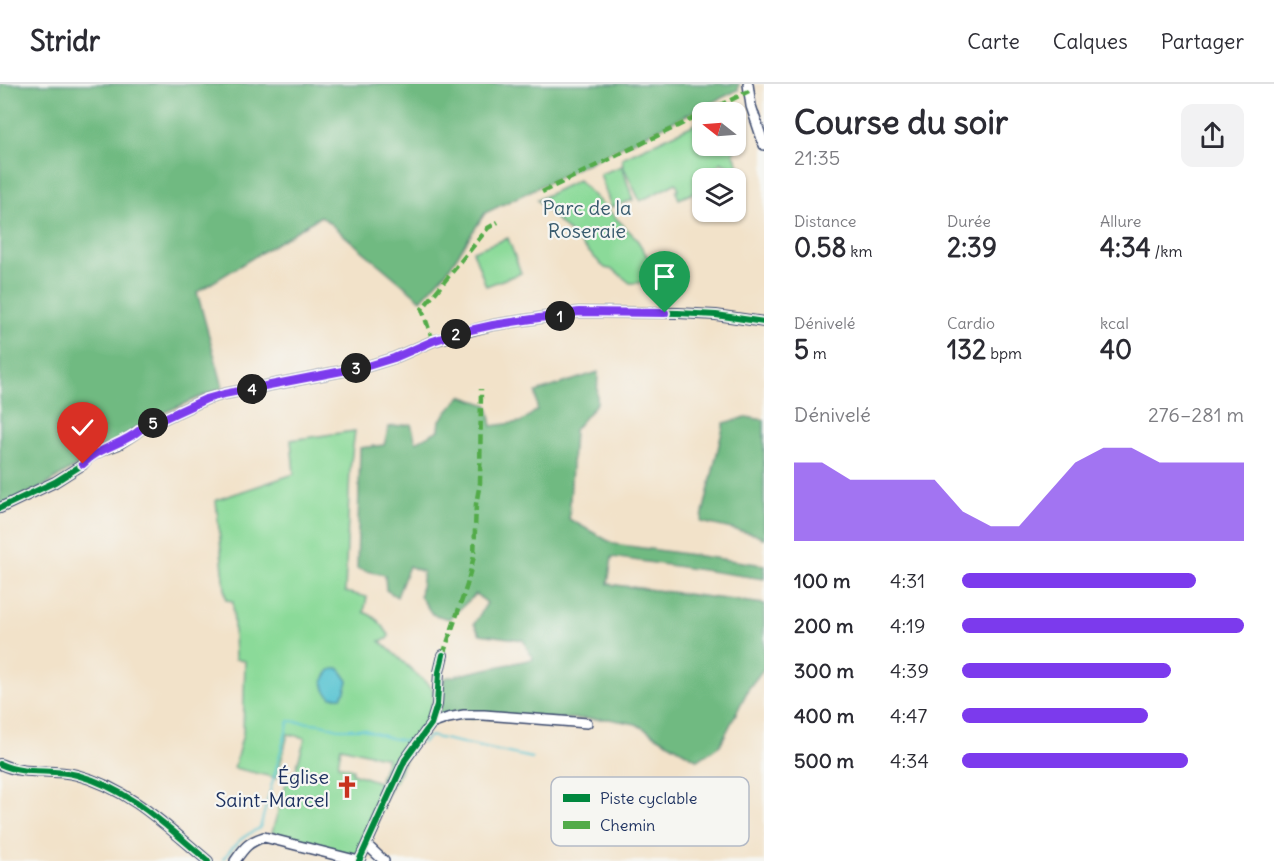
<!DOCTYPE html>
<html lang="fr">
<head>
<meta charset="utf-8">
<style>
  :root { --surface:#fff; --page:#f2f2f3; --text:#2b2b33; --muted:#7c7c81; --line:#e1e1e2; --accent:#7c3aed }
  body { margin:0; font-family:Delius,sans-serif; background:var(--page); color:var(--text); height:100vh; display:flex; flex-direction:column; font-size:22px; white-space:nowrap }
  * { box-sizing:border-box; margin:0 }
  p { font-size:20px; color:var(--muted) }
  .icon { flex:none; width:33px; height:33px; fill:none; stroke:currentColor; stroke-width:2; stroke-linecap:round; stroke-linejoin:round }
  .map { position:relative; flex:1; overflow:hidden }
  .panel { display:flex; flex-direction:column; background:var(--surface); width:510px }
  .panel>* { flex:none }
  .needle { width:39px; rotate:287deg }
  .fabs { position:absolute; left:692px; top:18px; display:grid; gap:12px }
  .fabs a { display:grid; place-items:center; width:54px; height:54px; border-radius:12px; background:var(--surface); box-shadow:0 2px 4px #0004; font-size:30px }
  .pin { position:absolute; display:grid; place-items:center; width:51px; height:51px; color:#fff; margin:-62px -26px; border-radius:50% 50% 50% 0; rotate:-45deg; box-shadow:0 0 6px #0007 }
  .pin .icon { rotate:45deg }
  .km { position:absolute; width:30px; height:30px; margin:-15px; border-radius:50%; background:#222; color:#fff; font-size:16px; line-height:30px; text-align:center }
  .round { display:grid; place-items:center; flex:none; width:63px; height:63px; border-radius:12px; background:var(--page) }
  .summary { display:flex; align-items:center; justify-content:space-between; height:102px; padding:0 30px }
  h1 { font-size:33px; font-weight:700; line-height:45px }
  .metrics { display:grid; grid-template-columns:repeat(3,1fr); gap:9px; height:102px; padding:6px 30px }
  .metrics div { display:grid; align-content:center }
  .metrics b { font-size:26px; font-weight:700 }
  .metrics small { font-size:16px; font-weight:400 }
  .metrics p { font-size:16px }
  .chart { height:168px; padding:12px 30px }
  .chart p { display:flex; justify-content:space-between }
  .chart svg { width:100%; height:108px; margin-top:6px; fill:var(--accent); opacity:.7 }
  ul { padding:0 30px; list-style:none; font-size:20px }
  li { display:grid; grid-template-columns:96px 72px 1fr; align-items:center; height:45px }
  li i { height:15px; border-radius:8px; background:var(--accent) }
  header { display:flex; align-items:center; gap:36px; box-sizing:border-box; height:84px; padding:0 30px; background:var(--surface); border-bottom:2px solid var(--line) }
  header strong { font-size:28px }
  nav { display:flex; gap:33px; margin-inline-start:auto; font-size:21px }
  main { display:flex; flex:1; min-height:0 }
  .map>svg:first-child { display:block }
  .green { fill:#8bda99; stroke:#53847c; stroke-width:1.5 }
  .forest { fill:#70ba81; stroke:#467470; stroke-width:1.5 }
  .water { fill:#58c4d2; stroke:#3a7a98; stroke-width:1.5 }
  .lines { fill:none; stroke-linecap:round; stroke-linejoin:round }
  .stream { stroke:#58c4d2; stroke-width:2 }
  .minor-casing { stroke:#3b4a6e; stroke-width:12 }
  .minor { stroke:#fff; stroke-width:9 }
  .quiet { stroke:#52ab49; stroke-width:4.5; stroke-dasharray:9 4.5; stroke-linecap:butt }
  .cycleway-casing { stroke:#f6f6f2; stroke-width:10 }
  .cycleway { stroke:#00873e; stroke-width:6 }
  .route-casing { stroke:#fff; stroke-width:12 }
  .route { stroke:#7c3aed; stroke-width:8 }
  .labels { text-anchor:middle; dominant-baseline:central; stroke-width:4.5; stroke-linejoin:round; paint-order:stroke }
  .park-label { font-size:20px; fill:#375a6d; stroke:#f6f6f2 }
  .poi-label { font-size:20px; fill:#1b2f5e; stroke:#f6f6f2; text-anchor:end }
  .key { fill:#f6f6f2; stroke:#b4bac6; stroke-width:1.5 }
  .key-label { font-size:16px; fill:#1b2f5e }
</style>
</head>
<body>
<header>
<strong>Stridr</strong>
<nav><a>Carte</a><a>Calques</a><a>Partager</a></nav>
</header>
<main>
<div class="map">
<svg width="764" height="777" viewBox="0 0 764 777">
  <rect width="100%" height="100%" fill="#f6f6f2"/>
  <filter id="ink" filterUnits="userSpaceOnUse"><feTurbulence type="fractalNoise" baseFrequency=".0167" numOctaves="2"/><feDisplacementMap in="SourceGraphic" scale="12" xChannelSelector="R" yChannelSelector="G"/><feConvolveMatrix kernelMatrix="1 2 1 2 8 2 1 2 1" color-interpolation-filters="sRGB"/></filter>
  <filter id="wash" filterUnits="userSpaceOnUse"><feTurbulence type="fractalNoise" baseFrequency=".008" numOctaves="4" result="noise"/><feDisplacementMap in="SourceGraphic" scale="24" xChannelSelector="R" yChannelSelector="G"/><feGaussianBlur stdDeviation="1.35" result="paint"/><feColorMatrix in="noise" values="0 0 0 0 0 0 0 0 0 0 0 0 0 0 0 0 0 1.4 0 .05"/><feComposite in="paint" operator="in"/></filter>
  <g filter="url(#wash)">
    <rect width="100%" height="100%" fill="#f2e2c9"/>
    <path class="green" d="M702 37V62H733L735 67 733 68 745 95 735 101C735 91 731 87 727 79L724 81 722 78 710 89 711 91 702 94V105L679 115 676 108 679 105 676 99 640 117 623 82 622 74Z
      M622 82 633 116 611 123 600 90Z
      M578 96 636 154 663 198 630 199 614 186 605 184 537 116Z
      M508 154 521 189 486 202 473 167Z
      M355 347 350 385 345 508 367 513 364 528C375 532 383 541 389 551L388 555 380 557 433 605C434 634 421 640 410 663 405 674 400 687 395 699L380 695 387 674 341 663 338 681 353 685 352 689 391 702 356 774 272 748 287 696H293L305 654 288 650 277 694 234 684 243 650 245 577 235 575 233 517 226 516 216 416 294 390 291 356Z"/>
    <path class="forest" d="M0 0H739L738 6 485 129 448 186 421 216 321 132 197 208 223 303 154 333 44 402 0 422Z
      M598 288 597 319 574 346 569 435 614 460 764 481V495L612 473 608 500 764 520V584L749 604 720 661 698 676 636 640 609 635 437 634 442 618 444 594 533 575 523 556 480 550 474 540 487 519 476 510 449 535 432 530 420 512 423 488 409 482 397 513 386 506 385 491 357 485 360 364 384 361 389 343 411 340 416 358 439 346 440 336 461 312 488 321 492 342 521 338 537 326 536 308Z
      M746 333 764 336V455L758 451 701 438 724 339Z"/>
    <path class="water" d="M339 584 348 597 345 607 341 613H331L325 606 323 597 330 586Z"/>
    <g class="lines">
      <path class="stream" d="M422 659 430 652 532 674
        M223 775C236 759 241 753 260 744L289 637 321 640 338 645H362L390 654 411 658"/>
    </g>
  </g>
  <g filter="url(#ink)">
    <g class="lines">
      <g class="minor-casing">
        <path id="minor" d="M748 0 751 22 764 61
          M0 424 55 398 82 381 88 374 100 367 119 360 133 351 141 345 206 315 224 310 368 282 394 274 433 257 477 245 493 241 579 228 678 229 716 231 764 238
          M431 640 448 634 464 631H484L587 639
          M0 680C26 692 50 684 77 691 130 705 167 743 208 777
          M367 761 384 777
          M235 777C244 764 248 758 264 753L359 777
          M359 777 405 676 431 640 437 621 439 588 443 571"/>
      </g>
      <use href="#minor" class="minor"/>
      <path class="quiet" d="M706 28 749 7
        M542 108 702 30
        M433 257 422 225 488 144 498 138
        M443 571 467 501 474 472 476 420 480 399 481 305"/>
      <g class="cycleway-casing">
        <path id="cycleway" d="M0 424 55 398 82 381 88 374 100 367 119 360 133 351 141 345 206 315 224 310 368 282 394 274 433 257 477 245 493 241 579 228 678 229 716 231 764 238
          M0 680C26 692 50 684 77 691 130 705 167 743 208 777
          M359 777 405 676 431 640 437 621 439 588 443 571"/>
      </g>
      <use href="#cycleway" class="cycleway"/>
    </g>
  </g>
  <g class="lines" filter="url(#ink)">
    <g class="route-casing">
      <path id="route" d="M83 380C99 363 123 361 141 345L206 315 224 310 368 282 394 274 433 257 457 249 493 241 579 228 665 229"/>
    </g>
    <use href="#route" class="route"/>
  </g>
  <defs>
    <g id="church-bare" transform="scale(1.8)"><path d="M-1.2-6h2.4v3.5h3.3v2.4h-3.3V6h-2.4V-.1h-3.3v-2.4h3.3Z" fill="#c8321e" stroke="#f6f6f2" stroke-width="2.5" paint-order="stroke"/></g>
  </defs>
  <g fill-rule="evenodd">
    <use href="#church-bare" x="347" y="703"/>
  </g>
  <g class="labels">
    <g class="park-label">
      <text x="587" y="123">Parc de la<tspan x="587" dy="23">Roseraie</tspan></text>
    </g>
    <g class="poi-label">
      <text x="329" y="692">Église<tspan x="329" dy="23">Saint-Marcel</tspan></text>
    </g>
  </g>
  <rect x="551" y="693" width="198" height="69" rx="9" class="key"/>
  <rect x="563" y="710" width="27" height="8" fill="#00873e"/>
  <rect x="563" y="737" width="27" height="8" fill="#52ab49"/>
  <g class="key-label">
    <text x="600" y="720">Piste cyclable</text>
    <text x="600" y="747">Chemin</text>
  </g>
</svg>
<div class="fabs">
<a><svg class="needle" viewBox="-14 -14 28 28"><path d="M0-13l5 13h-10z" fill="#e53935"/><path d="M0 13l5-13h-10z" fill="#7c7c81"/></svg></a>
<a><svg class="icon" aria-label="layers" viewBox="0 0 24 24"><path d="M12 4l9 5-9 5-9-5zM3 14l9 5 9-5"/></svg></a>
</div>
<div class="pin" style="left:665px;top:229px;background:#1e9e55"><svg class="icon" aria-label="arrive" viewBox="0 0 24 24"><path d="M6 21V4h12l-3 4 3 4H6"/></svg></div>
<div class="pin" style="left:83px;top:380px;background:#d93025"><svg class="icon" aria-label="check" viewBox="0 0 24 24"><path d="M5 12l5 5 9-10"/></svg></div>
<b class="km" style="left:560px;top:232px">1</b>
<b class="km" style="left:456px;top:250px">2</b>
<b class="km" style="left:356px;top:284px">3</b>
<b class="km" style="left:252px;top:305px">4</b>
<b class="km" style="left:153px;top:339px">5</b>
</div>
<section class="panel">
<div class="summary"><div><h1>Course du soir</h1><p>21:35</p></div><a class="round"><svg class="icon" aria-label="share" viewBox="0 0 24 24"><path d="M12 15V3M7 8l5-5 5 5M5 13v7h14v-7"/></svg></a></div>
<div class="metrics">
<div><p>Distance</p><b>0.58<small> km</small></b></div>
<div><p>Durée</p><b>2:39</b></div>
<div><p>Allure</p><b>4:34<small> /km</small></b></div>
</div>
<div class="metrics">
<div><p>Dénivelé</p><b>5<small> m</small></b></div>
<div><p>Cardio</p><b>132<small> bpm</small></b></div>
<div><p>kcal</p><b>40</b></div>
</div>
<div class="chart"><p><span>Dénivelé</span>276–281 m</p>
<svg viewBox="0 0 160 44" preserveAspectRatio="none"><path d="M0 44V12L10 12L20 19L30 19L40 19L50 19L60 32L70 38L80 38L90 25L100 12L110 6L120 6L130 12L140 12L150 12L160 12V44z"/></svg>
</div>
<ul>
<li><b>100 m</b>4:31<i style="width:83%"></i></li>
<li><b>200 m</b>4:19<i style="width:100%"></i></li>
<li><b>300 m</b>4:39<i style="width:74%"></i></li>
<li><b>400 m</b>4:47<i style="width:66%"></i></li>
<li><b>500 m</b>4:34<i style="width:80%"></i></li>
</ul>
</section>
</main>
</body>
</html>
